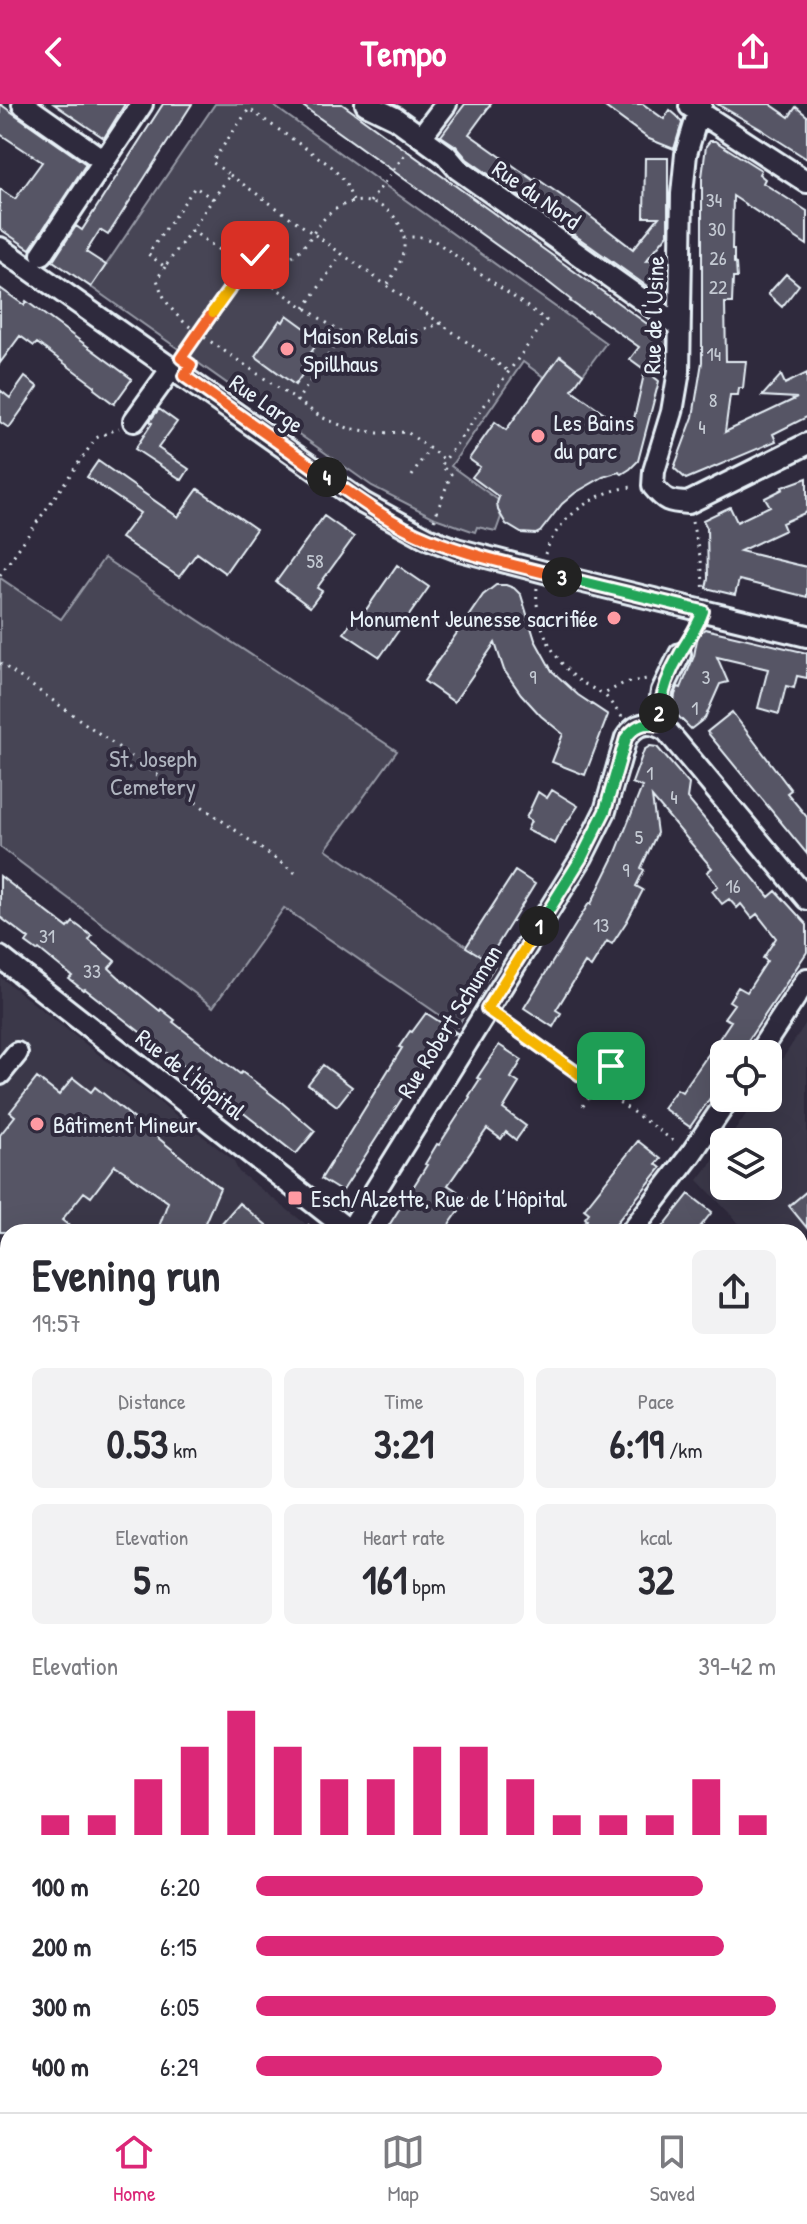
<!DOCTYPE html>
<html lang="en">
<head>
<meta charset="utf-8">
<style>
  :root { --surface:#fff; --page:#f2f2f3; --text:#2b2b33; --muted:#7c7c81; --line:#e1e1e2; --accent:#db2777 }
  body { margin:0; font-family:"Patrick Hand",sans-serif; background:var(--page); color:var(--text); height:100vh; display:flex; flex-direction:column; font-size:30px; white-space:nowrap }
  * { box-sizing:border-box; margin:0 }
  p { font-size:26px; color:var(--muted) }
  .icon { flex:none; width:44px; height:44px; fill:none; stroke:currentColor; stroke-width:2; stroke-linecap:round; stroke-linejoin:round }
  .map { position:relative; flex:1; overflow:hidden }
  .sheet { position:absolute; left:0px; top:1120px; width:808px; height:888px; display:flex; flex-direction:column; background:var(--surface); border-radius:24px 24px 0 0; box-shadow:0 8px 32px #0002 }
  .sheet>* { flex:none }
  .fabs { position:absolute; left:710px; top:936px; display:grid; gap:16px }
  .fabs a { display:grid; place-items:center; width:72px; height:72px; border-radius:12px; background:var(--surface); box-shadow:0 8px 32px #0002; font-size:40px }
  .pin { position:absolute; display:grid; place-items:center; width:68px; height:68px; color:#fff; margin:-34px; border-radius:16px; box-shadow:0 4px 12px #0006 }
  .km { position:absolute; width:40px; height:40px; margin:-20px; border-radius:50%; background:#222; color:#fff; font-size:22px; line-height:40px; text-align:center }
  .round { display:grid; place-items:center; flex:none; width:84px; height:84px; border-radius:12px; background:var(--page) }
  .head { display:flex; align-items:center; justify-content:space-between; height:136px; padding:0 32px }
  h1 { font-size:44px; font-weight:700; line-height:60px }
  .figures { display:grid; grid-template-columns:repeat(3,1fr); gap:12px; height:136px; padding:8px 32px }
  .figures div { display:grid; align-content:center; border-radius:12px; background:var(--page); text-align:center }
  .figures b { font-size:40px; font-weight:700 }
  .figures small { font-size:22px; font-weight:400 }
  .figures p { font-size:22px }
  .chart { height:224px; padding:16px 32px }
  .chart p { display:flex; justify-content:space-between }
  .chart svg { width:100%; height:144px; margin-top:8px; stroke:var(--accent); stroke-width:6 }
  ul { padding:0 32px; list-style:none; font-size:26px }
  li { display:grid; grid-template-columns:128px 96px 1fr; align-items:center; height:60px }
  li i { height:20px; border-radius:10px; background:var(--accent) }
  header { display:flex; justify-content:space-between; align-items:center; height:104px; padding:0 32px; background:var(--accent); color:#fff; font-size:36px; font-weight:700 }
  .menu { display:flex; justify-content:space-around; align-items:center; height:112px; border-top:2px solid var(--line); background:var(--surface); font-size:22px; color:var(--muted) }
  .menu a { display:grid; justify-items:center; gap:4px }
  .menu .current { color:var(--accent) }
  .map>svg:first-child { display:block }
  .built { fill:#3b3749 }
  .green { fill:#464455; stroke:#979aa6; stroke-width:2 }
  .building { fill:#575565; stroke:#e8f1f8; stroke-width:2 }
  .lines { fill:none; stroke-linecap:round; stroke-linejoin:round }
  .minor-casing { stroke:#e8f1f8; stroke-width:26 }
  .path { stroke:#e8f1f8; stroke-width:3; stroke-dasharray:2 6; stroke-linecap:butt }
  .minor { stroke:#2f2a3d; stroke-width:20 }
  .split-1-casing { stroke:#fff; stroke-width:16 }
  .split-2-casing { stroke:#fff; stroke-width:16 }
  .split-3-casing { stroke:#fff; stroke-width:16 }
  .split-4-casing { stroke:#fff; stroke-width:16 }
  .split-5-casing { stroke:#fff; stroke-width:16 }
  .split-6-casing { stroke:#fff; stroke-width:16 }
  .split-1 { stroke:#f5b400; stroke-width:10 }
  .split-2 { stroke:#22a559; stroke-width:10 }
  .split-3 { stroke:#22a559; stroke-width:10 }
  .split-4 { stroke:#f0652b; stroke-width:10 }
  .split-5 { stroke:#f0652b; stroke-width:10 }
  .split-6 { stroke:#f5b400; stroke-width:10 }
  .poi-dot { fill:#ff9aa2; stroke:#2f2a3d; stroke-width:3 }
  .labels { text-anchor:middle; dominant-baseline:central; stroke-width:8; stroke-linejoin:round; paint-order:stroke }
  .number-label { font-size:20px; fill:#c4cad3 }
  .street-label { font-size:24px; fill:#e8f1f8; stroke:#2f2a3d }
  .poi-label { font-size:24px; fill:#e8f1f8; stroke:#2f2a3d; text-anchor:start }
  .park-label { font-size:24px; fill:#afb4bf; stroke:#2f2a3d }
</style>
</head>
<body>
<header><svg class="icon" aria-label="back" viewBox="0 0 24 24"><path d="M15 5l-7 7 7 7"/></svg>Tempo<svg class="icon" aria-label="share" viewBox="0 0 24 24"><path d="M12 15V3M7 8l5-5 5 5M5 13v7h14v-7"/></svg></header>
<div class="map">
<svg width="807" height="2008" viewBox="0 0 807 2008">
  <rect width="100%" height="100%" fill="#2f2a3d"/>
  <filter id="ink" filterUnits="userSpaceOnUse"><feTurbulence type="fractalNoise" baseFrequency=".0125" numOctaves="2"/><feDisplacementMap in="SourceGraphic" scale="16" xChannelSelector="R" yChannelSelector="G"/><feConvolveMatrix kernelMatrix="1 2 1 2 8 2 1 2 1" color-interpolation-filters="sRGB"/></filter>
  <g filter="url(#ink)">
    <path class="built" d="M0 873 233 1056 239 1068 316 1128H8V1394L0 1387Z
      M807 917V1303L800 1297V1128H747L698 1076 724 1042V1082H768V1038H727L757 994H768V977Z"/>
    <path class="green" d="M215 0H271L606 239 583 270 561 252 545 274 523 258 451 362 498 396V406L501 413 496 427 477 423 475 428 435 414 372 382 91 183Z
      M104 454 397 647 326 745 495 862 457 923 284 804 213 903 0 743V474L61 515Z"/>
    <path class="building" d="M0 0 86 60 30 145 0 125V85L15 95 42 58 0 30Z
      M54 0H125L104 34Z
      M163 0H192L108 131 100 126 86 148 106 161 91 183 53 157 76 122 82 126Z
      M300 0H342L664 232 667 235 666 259 654 273 659 277 638 357 630 365 622 370 619 368 603 373 575 389 562 400 540 428 536 430 521 429 506 420 498 406 497 399 499 393 472 373 480 363 469 355 495 318 506 326 560 252 583 270 572 286 631 328 645 266 630 255 639 243 589 208 587 209 570 197 571 196 548 178Z
      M465 0H491L469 30 535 77 536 74 578 103 633 145 659 113H644L645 54H668V130L646 157 667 156V187L665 195 467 55 456 42 441 32Z
      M601 0H643L664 15 670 6 677 12 682 19 674 45 649 35Z
      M717 0H770L789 13 796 3 807 12V55L759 24Z
      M710 37H715L761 66 759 70 765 75 763 79 807 107V141L733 92 732 146H734V159L736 160 737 174H733L732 199H725L726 257H746L743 284H739L738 291H730L725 328 797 294 762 292 781 271 785 280 807 269V313L773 330 776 337 686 375 674 364 693 313 702 258V73L706 42Z
      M786 170 799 181 782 203 768 190Z
      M0 184 24 201 26 197 132 275 114 300 94 285 95 282 37 239 34 242 20 232 0 259Z
      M287 211 320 235 302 262 306 265 295 281 255 252 280 216 283 218Z
      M25 273 38 283 9 324 0 318V286L10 294Z
      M159 305 177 318 158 344 189 365 182 376 135 345 152 319 150 317Z
      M98 357 178 413 198 385 256 425 225 469 197 449 179 473 121 434 140 409 87 373Z
      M807 374V408L782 419 785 426 740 447 807 463V493L739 476 735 491 706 484 708 475 707 424 703 416 730 403 737 418 770 402 765 394 783 385 782 383Z
      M324 412 354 433 317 484 322 487 310 503 276 478Z
      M397 461 429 483 380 553 344 529 357 510 361 513Z
      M496 481H506L514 484 521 491 535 536 552 567 578 591 608 611 585 671 552 658 563 630 541 612 521 590 504 566 495 539 454 598 424 577 483 491Z
      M705 525 807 549V574L797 572 794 584 786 582 779 610 758 604 768 565 717 553 728 578 720 580 705 614 691 625 677 611 673 603 675 591 678 583 681 584 694 552 698 530Z
      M732 608 791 686 787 689 807 713V750L707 628Z
      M650 642 657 643 689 680 687 694 769 793 776 787 807 821V848L739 950H724V974L690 1023 663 1004 677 985 682 988 721 932 731 917 724 914 734 900 729 897 738 883 747 888 767 857 763 854 776 834 757 810 752 814 741 800 737 804 729 795 722 800 712 787 718 782 707 768 712 764 652 693 657 729 641 764 644 766 636 782 643 786 627 817 612 840 607 837 591 863 585 859 556 906 561 909 553 923 524 904 589 799 591 800 615 751 642 683 632 679 644 646Z
      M552 686 578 702 566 720H565L555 740 527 726 531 717 526 714 538 688 547 694Z
      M515 767 535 780 488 856 466 843Z
      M0 772 68 824 73 818 92 832 89 836 115 857 109 864 123 877 160 907 161 905 175 916 173 918 240 970 242 968 280 997 315 1027 296 1050 85 885 83 886 69 875 72 872 39 845 37 847 26 839 29 835 0 813Z
      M426 909 457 929 442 932 342 1088 321 1075 402 944 399 943 410 927 412 928Z
      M499 941 522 956 511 974 519 979 503 1005 526 1022 516 1036 506 1028 501 1035 487 1025 448 1081 468 1094 444 1128H396L388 1123 427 1061 425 1060 437 1040 439 1041 470 993 469 992 480 975 477 974Z
      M323 961 352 983 337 1002 308 980Z
      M37 974 59 991 73 974 91 988 95 983 220 1084 201 1128H157L168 1098 115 1061 91 1093 84 1088 62 1116 77 1128H0V1031L15 1012 10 1008Z
      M638 1037 661 1055 656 1060 661 1064 609 1128H577L587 1116 585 1114 589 1109 584 1105Z
      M807 1087V1124L789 1102Z
      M689 1090 712 1108 696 1128H659Z
      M239 1099 275 1128H214Z"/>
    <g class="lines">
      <g class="minor-casing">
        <path id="minor" d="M23 0 104 57
          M366 0 395 14 446 51 458 65 679 222
          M701 0 686 50 682 90 679 267 672 308 654 367 653 382C665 397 669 398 688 399L807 340
          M690 2 807 78
          M421 33 446 0
          M0 144 363 399 427 434 456 445 567 474 807 532
          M42 150 142 0
          M134 317 172 264
          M657 621 662 587 680 550
          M0 853 351 1128
          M758 950 807 875
          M0 970 17 949
          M350 1127 582 753 605 707 626 634C637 618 650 616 667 627L807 795
          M631 1128 691 1050 729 994
          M0 1335 8 1342
          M7 1419 8 1406
          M800 1433 807 1436
          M800 1478 807 1484
          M800 1721 807 1727
          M800 1934 807 1931
          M333 2000 343 2008
          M60 2008 65 2000
          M624 2008 644 2000"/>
      </g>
      <path class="path" d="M230 71 508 267
        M213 95 195 83 148 150 165 163 230 71 212 58 249 5 331 62 345 78 353 97
        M370 98 408 46
        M191 126 233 156
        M232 165a15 15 0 1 1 30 0a15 15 0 1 1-30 0Z
        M165 163 157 175C164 200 177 214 198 229L236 176
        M263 165C276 160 290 156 301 145 309 137 315 125 323 116 339 98 363 91 384 104 394 110 403 123 404 134 406 151 396 167 388 180
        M260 173 343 230 376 234 410 230 442 219
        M305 204 342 149
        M184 249 198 229 321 313 348 324 378 329 407 328 445 356 546 216 435 137 420 133H404
        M296 298 343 230
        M412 372 429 344
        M434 416 451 370 441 362 445 356
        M692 418 701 456 704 489
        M545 450C557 414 596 386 633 383
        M0 471 96 334 119 324
        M537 484C534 519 553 557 581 578 588 582 596 586 604 590
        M0 559 297 770
        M622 613 604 590 624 579 647 575
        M502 915 675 1038
        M583 1002 611 962
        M303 1128 310 1120
        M0 1642 8 1634
        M700 2000 703 2008"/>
      <use href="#minor" class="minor"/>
    </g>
  </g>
  <g class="lines" filter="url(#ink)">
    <g class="split-1-casing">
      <path id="split-1" d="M539 822 487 905 597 983 611 962"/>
    </g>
    <g class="split-2-casing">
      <path id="split-2" d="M539 822 582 753 605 707 626 634C635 622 643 618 657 621L659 609"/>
    </g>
    <g class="split-3-casing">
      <path id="split-3" d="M562 473 703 507C698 522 689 534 681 548 670 567 662 587 659 609"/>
    </g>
    <g class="split-4-casing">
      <path id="split-4" d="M327 373C359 396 392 420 429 435 471 452 518 462 562 473"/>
    </g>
    <g class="split-5-casing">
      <path id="split-5" d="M213 208 181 254 191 261 184 272 327 373"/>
    </g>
    <g class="split-6-casing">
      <path id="split-6" d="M213 208 236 176C226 160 237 146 255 151"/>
    </g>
    <use href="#split-1" class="split-1"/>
    <use href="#split-2" class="split-2"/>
    <use href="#split-3" class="split-3"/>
    <use href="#split-4" class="split-4"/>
    <use href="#split-5" class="split-5"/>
    <use href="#split-6" class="split-6"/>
  </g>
  <g class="poi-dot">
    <circle cx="287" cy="245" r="8"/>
    <circle cx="538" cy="332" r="8"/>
    <circle cx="614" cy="514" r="8"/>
    <circle cx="37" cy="1020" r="8"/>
    <rect x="287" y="1086" width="16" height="16" rx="4"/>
  </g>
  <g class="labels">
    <g class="number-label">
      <text x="714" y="95">34</text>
      <text x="717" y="124">30</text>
      <text x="718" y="153">26</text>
      <text x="718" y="182">22</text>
      <text x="714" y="249">14</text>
      <text x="713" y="295">8</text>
      <text x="702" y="322">4</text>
      <text x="315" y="456">58</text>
      <text x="533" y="572">9</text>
      <text x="706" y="572">3</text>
      <text x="695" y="603">1</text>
      <text x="650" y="668">1</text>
      <text x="674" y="692">4</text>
      <text x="639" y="732">5</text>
      <text x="626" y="765">9</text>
      <text x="733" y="781">16</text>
      <text x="601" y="820">13</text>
      <text x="47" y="831">31</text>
      <text x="92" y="866">33</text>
    </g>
    <g class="street-label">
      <text transform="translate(537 90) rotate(35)">Rue du Nord</text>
      <text transform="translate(653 211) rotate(-88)">Rue de l'Usine</text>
      <text transform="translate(267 299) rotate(35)">Rue Large</text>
      <text transform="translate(449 917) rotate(-58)">Rue Robert Schuman</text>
      <text transform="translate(191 970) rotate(38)">Rue de l'Hôpital</text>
    </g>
    <g class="poi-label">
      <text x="303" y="231">Maison Relais<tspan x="303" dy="28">Spillhaus</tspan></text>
      <text x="554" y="318">Les Bains<tspan x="554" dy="28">du parc</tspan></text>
      <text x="598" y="514" text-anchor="end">Monument Jeunesse sacrifiée</text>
      <text x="53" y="1020">Bâtiment Mineur</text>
      <text x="311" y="1094">Esch/Alzette, Rue de l’Hôpital</text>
    </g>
    <g class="park-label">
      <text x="153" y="654">St. Joseph<tspan x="153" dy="28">Cemetery</tspan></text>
    </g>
  </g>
</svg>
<div class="fabs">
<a><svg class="icon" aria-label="locate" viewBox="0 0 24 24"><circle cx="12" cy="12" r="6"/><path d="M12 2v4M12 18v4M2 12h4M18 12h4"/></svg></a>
<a><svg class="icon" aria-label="layers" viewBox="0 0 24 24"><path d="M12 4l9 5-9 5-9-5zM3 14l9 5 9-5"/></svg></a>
</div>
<div class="pin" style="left:611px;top:962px;background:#1e9e55"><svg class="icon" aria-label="arrive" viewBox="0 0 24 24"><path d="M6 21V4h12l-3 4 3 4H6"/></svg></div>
<div class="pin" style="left:255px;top:151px;background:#d93025"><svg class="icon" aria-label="check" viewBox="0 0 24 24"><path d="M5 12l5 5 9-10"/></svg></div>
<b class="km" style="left:539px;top:822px">1</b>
<b class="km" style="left:659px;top:609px">2</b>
<b class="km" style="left:562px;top:473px">3</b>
<b class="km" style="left:327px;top:373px">4</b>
<section class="sheet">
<div class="head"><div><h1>Evening run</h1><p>19:57</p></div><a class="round"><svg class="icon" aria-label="share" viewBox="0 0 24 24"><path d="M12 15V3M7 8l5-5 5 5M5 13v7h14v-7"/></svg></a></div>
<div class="figures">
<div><p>Distance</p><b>0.53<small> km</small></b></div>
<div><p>Time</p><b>3:21</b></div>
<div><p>Pace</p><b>6:19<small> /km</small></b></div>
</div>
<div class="figures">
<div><p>Elevation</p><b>5<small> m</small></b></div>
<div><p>Heart rate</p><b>161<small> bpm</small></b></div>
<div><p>kcal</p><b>32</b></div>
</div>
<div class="chart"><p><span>Elevation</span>39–42 m</p>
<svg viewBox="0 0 160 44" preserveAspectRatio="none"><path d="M5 44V38M15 44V38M25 44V27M35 44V17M45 44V6M55 44V17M65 44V27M75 44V27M85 44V17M95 44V17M105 44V27M115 44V38M125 44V38M135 44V38M145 44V27M155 44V38"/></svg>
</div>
<ul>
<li><b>100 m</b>6:20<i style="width:86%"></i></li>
<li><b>200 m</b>6:15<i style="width:90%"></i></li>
<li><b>300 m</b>6:05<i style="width:100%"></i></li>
<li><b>400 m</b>6:29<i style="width:78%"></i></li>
</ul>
</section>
</div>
<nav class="menu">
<a class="current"><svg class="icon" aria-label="home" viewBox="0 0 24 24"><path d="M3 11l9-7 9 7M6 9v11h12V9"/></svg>Home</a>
<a><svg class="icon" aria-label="map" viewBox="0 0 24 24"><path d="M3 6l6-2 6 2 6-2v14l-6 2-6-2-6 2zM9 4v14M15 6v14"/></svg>Map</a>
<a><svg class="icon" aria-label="saved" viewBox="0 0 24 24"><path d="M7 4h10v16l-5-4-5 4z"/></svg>Saved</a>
</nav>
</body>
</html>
